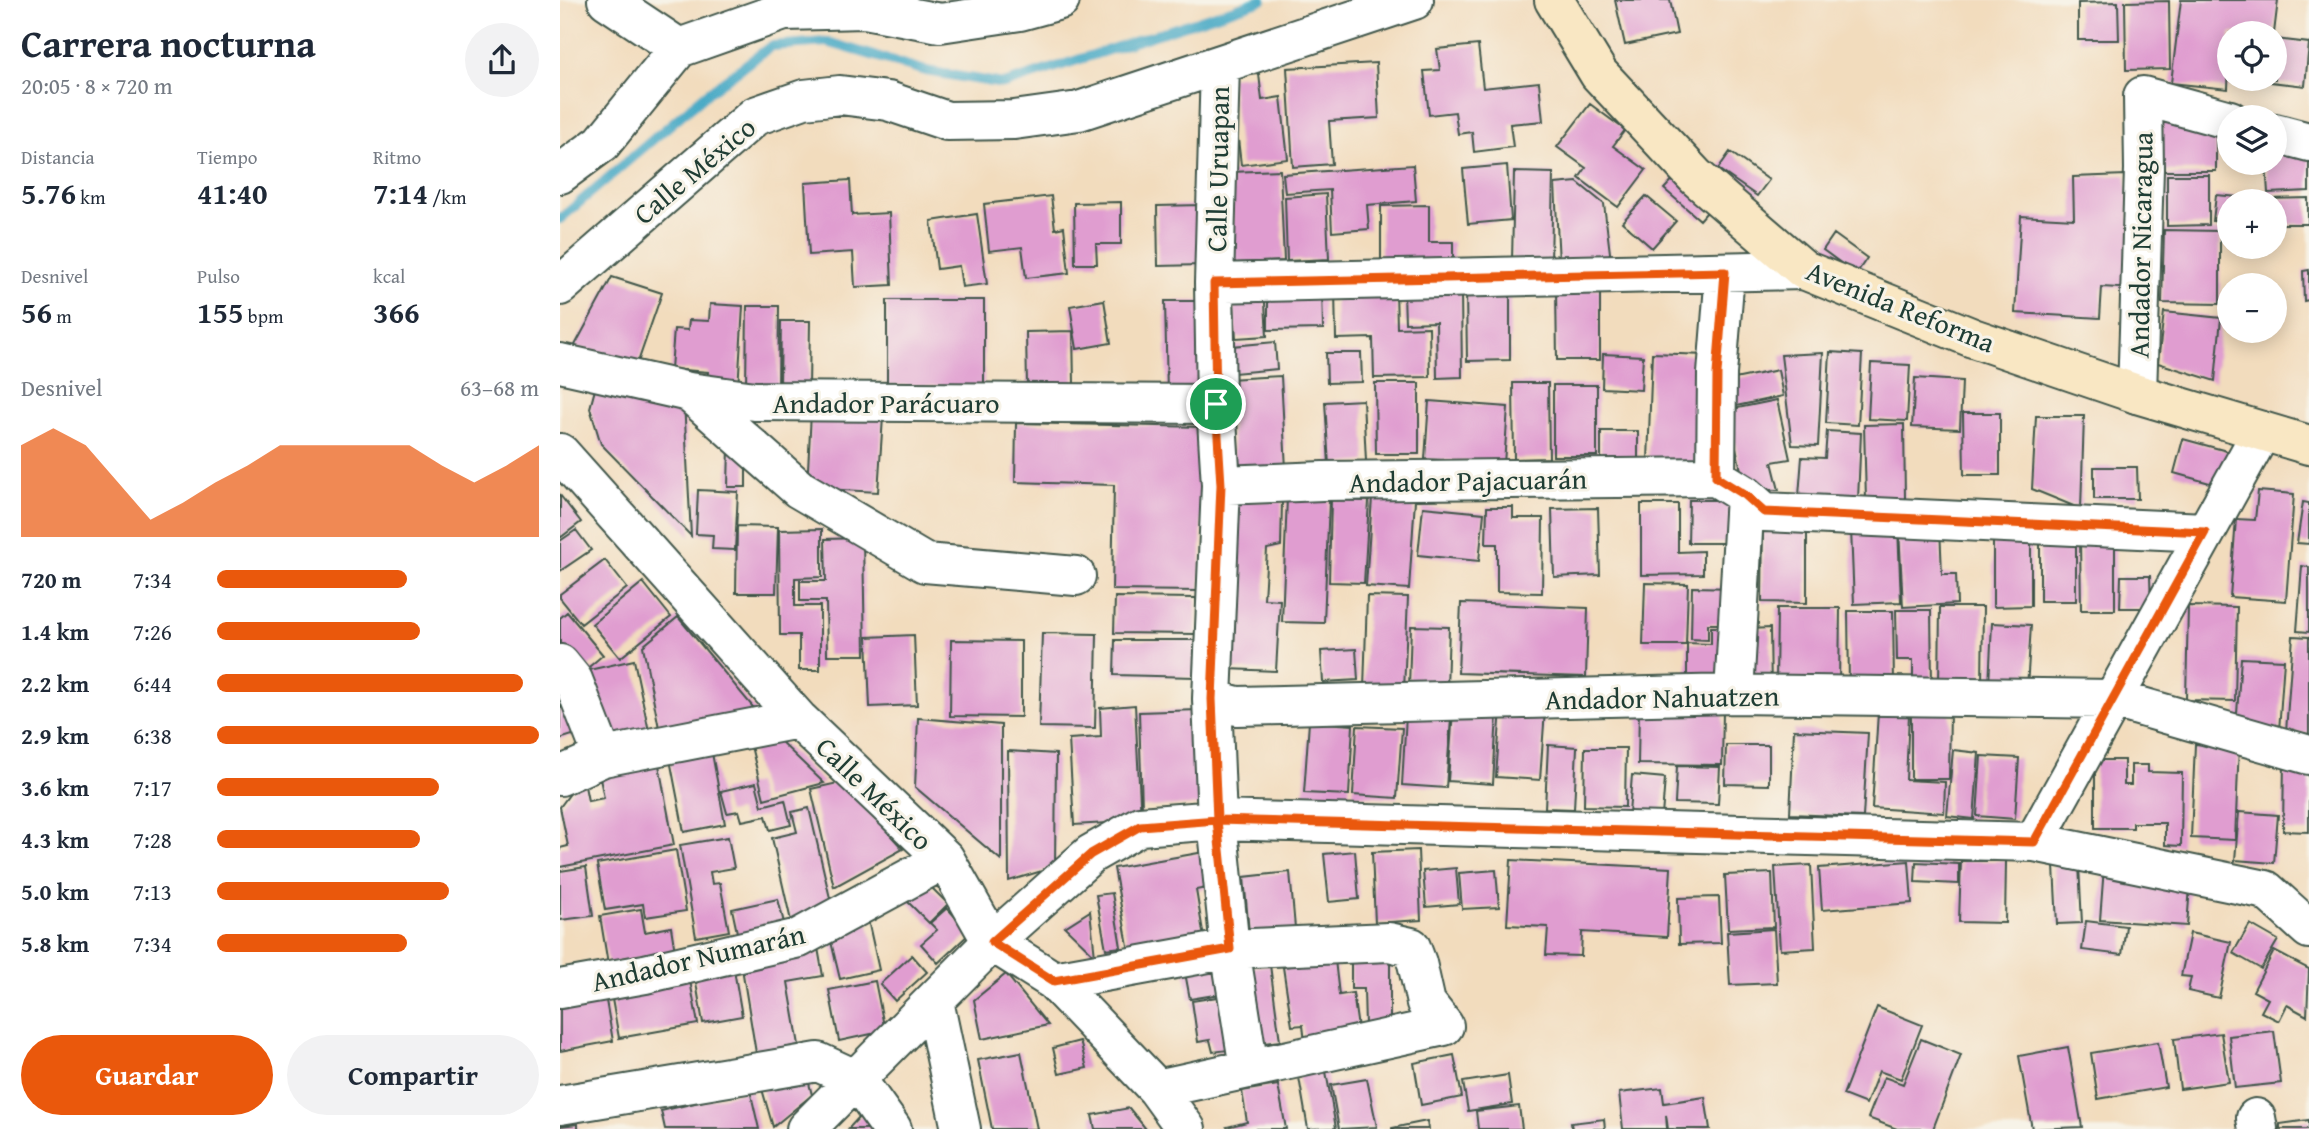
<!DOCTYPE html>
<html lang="es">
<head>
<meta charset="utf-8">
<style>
  :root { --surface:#fff; --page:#f2f2f3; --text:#1f2937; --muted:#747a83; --accent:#ea580c }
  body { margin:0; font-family:"Gentium Book Plus",serif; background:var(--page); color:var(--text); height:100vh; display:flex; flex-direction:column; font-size:26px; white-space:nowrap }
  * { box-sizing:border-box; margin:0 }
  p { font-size:23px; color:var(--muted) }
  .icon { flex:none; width:38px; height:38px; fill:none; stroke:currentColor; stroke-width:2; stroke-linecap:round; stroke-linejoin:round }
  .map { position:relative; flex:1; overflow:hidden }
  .panel { display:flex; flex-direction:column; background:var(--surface); width:560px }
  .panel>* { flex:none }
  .buttons { position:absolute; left:1657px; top:21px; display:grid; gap:14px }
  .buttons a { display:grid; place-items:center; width:70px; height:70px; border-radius:50%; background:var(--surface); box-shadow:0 4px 18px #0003; font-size:35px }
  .pin { position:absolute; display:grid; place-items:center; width:60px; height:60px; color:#fff; margin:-30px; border:4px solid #fff; border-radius:50%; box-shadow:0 2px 7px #0007 }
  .round { display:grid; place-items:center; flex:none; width:74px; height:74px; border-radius:37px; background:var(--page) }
  .summary { display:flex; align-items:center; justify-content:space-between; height:119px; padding:0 21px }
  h1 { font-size:38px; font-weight:700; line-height:52px }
  .metrics { display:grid; grid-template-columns:repeat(3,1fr); gap:10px; height:119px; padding:7px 21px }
  .metrics div { display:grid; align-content:center }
  .metrics b { font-size:30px; font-weight:700 }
  .metrics small { font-size:19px; font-weight:400 }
  .metrics p { font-size:19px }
  .chart { height:196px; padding:14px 21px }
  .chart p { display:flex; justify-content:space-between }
  .chart svg { width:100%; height:126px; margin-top:7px; fill:var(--accent); opacity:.7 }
  .cta { display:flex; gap:14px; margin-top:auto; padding:14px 21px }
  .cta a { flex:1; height:80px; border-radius:42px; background:var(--accent); color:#fff; font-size:28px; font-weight:700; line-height:80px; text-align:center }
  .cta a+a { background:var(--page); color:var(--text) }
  ul { padding:0 21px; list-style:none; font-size:23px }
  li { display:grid; grid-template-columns:112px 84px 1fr; align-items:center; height:52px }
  li i { height:18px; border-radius:9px; background:var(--accent) }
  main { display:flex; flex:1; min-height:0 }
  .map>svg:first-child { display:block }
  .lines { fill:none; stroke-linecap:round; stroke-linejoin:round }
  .stream { stroke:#45a8c5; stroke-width:10 }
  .building { fill:#e09dd0 }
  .street-casing { stroke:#3f5549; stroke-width:42 }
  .secondary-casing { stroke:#3f5549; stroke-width:42 }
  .street { stroke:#fff; stroke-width:38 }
  .secondary { stroke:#f9e7c3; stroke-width:38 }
  .route-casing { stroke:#fff; stroke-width:14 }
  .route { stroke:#ea580c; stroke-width:9 }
  .labels { text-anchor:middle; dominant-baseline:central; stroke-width:6; stroke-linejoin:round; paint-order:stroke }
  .street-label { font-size:28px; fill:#1f3d34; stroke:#f7f3e8 }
</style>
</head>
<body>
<main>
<section class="panel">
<div class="summary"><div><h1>Carrera nocturna</h1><p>20:05 · 8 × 720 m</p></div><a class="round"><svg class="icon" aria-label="share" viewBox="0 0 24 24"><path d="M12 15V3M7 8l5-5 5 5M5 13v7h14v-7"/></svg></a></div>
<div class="metrics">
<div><p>Distancia</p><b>5.76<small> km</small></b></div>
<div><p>Tiempo</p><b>41:40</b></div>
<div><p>Ritmo</p><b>7:14<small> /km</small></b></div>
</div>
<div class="metrics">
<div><p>Desnivel</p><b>56<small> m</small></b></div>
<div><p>Pulso</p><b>155<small> bpm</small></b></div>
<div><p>kcal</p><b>366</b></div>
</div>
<div class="chart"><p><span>Desnivel</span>63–68 m</p>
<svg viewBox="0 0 160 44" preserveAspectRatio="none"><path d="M0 44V12L10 6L20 12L30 25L40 38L50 32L60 25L70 19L80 12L90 12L100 12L110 12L120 12L130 19L140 25L150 19L160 12V44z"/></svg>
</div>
<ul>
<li><b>720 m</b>7:34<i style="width:59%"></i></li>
<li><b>1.4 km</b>7:26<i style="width:63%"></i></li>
<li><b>2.2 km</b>6:44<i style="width:95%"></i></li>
<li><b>2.9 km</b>6:38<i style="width:100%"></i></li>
<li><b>3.6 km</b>7:17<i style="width:69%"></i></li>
<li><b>4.3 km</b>7:28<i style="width:63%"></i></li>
<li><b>5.0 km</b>7:13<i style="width:72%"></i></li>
<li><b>5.8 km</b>7:34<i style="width:59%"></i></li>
</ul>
<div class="cta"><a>Guardar</a><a>Compartir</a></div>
</section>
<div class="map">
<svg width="1749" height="1129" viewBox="0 0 1749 1129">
  <rect width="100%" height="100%" fill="#f7f3e8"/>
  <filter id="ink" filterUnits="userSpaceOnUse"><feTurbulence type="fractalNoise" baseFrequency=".0143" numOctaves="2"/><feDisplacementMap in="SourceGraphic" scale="14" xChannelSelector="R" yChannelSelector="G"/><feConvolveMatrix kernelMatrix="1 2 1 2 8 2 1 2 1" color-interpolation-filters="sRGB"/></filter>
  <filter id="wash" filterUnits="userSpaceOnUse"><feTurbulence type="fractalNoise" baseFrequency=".00686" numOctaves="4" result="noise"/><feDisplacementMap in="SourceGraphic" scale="28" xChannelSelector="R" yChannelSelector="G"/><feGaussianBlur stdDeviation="1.57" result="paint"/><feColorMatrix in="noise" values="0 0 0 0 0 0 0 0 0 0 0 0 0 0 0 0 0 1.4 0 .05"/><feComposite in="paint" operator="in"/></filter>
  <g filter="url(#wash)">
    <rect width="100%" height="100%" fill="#f2dcbd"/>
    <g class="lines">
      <path class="stream" d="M0 219 145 95 211 46 267 42 366 71 444 84 702 0"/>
    </g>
    <g id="blocks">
      <path class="building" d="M1055 0H1110L1117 34 1065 45Z
        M1621 0H1718L1714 33H1670L1668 89 1611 83Z
        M1609 1 1610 69 1566 70 1565 2Z
        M1558 2 1559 40H1518V3Z
        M1716 39 1749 43 1745 86 1711 82V79H1715Z
        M918 45 923 88 979 82 983 121 950 124 953 147 914 152 912 132 898 134 895 112 869 115 864 71 880 70 877 49Z
        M816 63 819 118 769 121 772 164 733 167 727 68Z
        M699 74 702 100 721 97 728 159 681 165 671 77Z
        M1030 104 1065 130 1053 146 1086 170 1058 207 1019 178 1026 168 997 147Z
        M1656 118V171H1602V119Z
        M1715 141 1749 150V191L1708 193 1706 163H1715Z
        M1170 152 1209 180 1197 196 1158 169Z
        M853 165 856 201 807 205 809 229 772 232 770 190 725 193 723 174Z
        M947 165 951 220 908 224 903 169Z
        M720 170 724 261 674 263 671 172Z
        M954 172 993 173 991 262 952 261Z
        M1118 174 1153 205 1140 220 1104 189Z
        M1566 175 1576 289 1542 287 1540 318 1455 313 1461 216 1514 219 1513 177Z
        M1607 175H1649V225L1607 226Z
        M290 180 292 215 329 213 332 285 295 287 293 252 249 255 245 183Z
        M1017 182 1044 204 1051 261 999 263 995 184Z
        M766 194 769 259 727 261 725 197Z
        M1656 195 1701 199V201H1670V223L1653 221Z
        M491 196 495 229 504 227 509 273 466 278 462 247 429 251 424 204Z
        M1086 196 1116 221 1092 248 1062 222Z
        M1748 198V224H1715V201H1708V199Z
        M561 202V244H536L537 264H515L514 203Z
        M642 205V265L598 266 597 206Z
        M869 205V242H893V263H821V206Z
        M417 214 427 284 402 287 399 266 377 269 371 221Z
        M1604 230 1660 231V304L1602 303Z
        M1274 234 1307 258 1296 274 1263 250Z
        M1749 270V300L1744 301 1743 271Z
        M52 277 102 293 78 362 14 347Z
        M704 287 707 336 676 338 673 289Z
        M762 287 763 329 708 330V288Z
        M836 288 837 328 869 327 870 377 814 378 813 338 776 339 775 289Z
        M950 289V360L907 361 906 290Z
        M996 289H1040V360H997Z
        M901 290 902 377 877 378 876 322 845 323 844 292Z
        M327 300H424V386L327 385Z
        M544 300 551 343 517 349 510 306Z
        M605 301H648L650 392 607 393Z
        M150 304 183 306 178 389 147 388 148 372 111 369 114 329 128 330 129 320 149 321Z
        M187 306H219L218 388 186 387Z
        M1604 312 1661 318 1655 381 1598 363Z
        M221 321H250L249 389 220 388Z
        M513 331 514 384 467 386 466 332Z
        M715 342 717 369 674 373 672 346Z
        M1270 352 1302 354 1298 425 1266 423Z
        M766 353H801L802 382 767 383Z
        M1092 353 1146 355 1142 463 1088 461Z
        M1263 353 1258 446 1232 445 1221 355Z
        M1043 354 1083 356 1081 390 1042 388Z
        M1311 363 1350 365 1347 421 1308 419Z
        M1218 370 1223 396 1176 406 1170 380Z
        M721 376 726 469 674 472 669 379Z
        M1355 378 1402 381 1400 429 1352 427Z
        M37 382 124 401 131 536 41 444 30 408Z
        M815 383H859V454H816Z
        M953 383H988L989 458 954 459Z
        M993 385H1037V456H993Z
        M803 400 806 461 769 465 765 402Z
        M1217 400 1230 459 1212 462 1219 490 1185 489 1168 410Z
        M869 401 948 407 944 464 865 459Z
        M251 413 323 417 318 492 247 488Z
        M1403 413H1440V475H1404Z
        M1476 416H1524L1521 509 1472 489Z
        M456 423 644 427 640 591 552 590 554 485 455 482Z
        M1344 424 1345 499 1306 500 1304 425Z
        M1041 431H1078V466H1041Z
        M1267 431 1301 433 1298 499 1239 496 1242 457 1265 458Z
        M1623 439 1674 453 1664 487 1614 473Z
        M169 446H186V487H168Z
        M1534 467H1577L1578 499H1534Z
        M138 490 178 492 175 550 152 549 153 535 136 534Z
        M1698 491 1734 494 1726 601 1670 597 1676 519 1695 520Z
        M0 495 21 522 0 538Z
        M727 498 769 500 764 623 722 622Z
        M812 498 855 500 849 589 806 586Z
        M672 500 722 502 721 546 707 549 704 599 720 600 716 671 668 669Z
        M771 500 809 501 804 583 769 582Z
        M1129 500H1173L1172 543H1128Z
        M1743 502 1749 503V544L1737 543Z
        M1081 504H1118V552L1143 551V574L1081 575Z
        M863 507 924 513 919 561 858 555Z
        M927 507H953V518H983L982 593 937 592V544H926Z
        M1038 508 1040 575 994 577 992 509Z
        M1203 523H1247V603L1202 602Z
        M177 526 218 527 216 593H176Z
        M1338 527 1341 602 1294 604 1291 529Z
        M1380 527 1382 574H1396L1397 604 1343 607 1339 529Z
        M262 529V577L235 578V606H260V670H239V635H220L219 530Z
        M16 530 31 550 0 571V541Z
        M1433 531H1471V606L1433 607Z
        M1480 534H1516V601H1480Z
        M303 538 305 655H267L266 601H240V581H266L265 539Z
        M1520 539H1555V610H1521Z
        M45 560 67 588 21 624 0 598V594Z
        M1742 566 1749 567V632L1737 631Z
        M1561 576H1590L1591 608H1560Z
        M83 582 111 617 60 658 32 624Z
        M1085 583 1128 584 1126 645H1083Z
        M1132 587 1176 588 1175 624H1148V640L1131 639Z
        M807 596 848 597 844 690 804 689Z
        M555 597 636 598V634L554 633Z
        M901 603 1028 608 1026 677 898 673Z
        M1628 606 1677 607 1675 701 1626 700Z
        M1380 607H1423L1422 686 1379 685Z
        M1217 608H1280L1279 684H1216Z
        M1336 610H1371L1372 685H1353V660H1337Z
        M1288 611H1333L1334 685 1289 686Z
        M7 612 43 655 23 672 0 645V618Z
        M118 617 198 713 100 733 83 646Z
        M1432 623 1471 625 1467 688 1429 685Z
        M851 626 889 627 887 689 849 687Z
        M1151 627H1170V685H1127V643L1151 644Z
        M1210 628 1211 691H1190L1189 629Z
        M482 633 537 634 535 728 479 727Z
        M354 635 357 705 310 707 307 637Z
        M1733 636 1749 637V734L1726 732Z
        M391 640 461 641V717L390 716Z
        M555 640H636V677L554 675Z
        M796 649 798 680 763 682 761 651Z
        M1681 658 1724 660 1719 731 1676 727Z
        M74 660 90 736 46 746 29 670Z
        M0 698 19 733 0 739Z
        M575 705 581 821 514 825 509 739 541 737 540 708Z
        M941 707 985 710 980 780 936 777Z
        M1079 708 1163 710 1162 765 1078 764Z
        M1351 708H1390L1389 779H1351Z
        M639 710 642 805 582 807 579 712Z
        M893 711 937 714 933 784 888 781Z
        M1318 712 1349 714 1346 780 1385 782 1384 813 1312 808Z
        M846 715 891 718 886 788 842 785Z
        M358 718 441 725V860L355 787Z
        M749 722 793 725 789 795 744 793Z
        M797 726 842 728 837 798 793 795Z
        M1234 730 1308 733 1303 817 1230 814Z
        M218 739 264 783 204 799 191 746Z
        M150 742 165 824 124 832 108 749Z
        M1635 744 1679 745 1675 840 1631 838Z
        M988 745 1017 747 1014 809 985 808Z
        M1166 745H1209V785L1165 784Z
        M1025 748H1066L1065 807 1024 806Z
        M1393 750 1419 753 1414 819 1387 816Z
        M448 751 496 754 495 867 449 881Z
        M1421 756 1459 758 1455 819 1417 816Z
        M1724 758H1749V832L1723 831Z
        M1535 760H1564V785H1571V765H1588V772L1622 773 1621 846 1605 845V823H1573V828H1535Z
        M37 764 99 765 114 845 0 867V848L8 846 0 807 23 776 28 801 44 798Z
        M1117 766 1160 767 1158 804 1115 803Z
        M1072 775 1105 778 1102 816 1069 813Z
        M282 782 343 849 274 887 251 789Z
        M196 783 202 806 225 800 231 825 210 830 206 816 182 821 179 811 167 813 161 791Z
        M249 808 273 911 231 921 212 838 237 832 232 812Z
        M1679 812 1718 815 1714 863 1675 860Z
        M168 837 174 868 150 872 152 884 160 883 169 931 136 937 120 845Z
        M116 850 126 911 85 917 83 904 45 910 37 864Z
        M858 850 861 920 815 923 812 852Z
        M650 851 656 886 636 890 644 938 569 951 554 868Z
        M795 851 799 899 769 902 764 854Z
        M951 860 1111 868 1107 937 1022 932 1021 956 986 955 988 927 947 925Z
        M1349 861 1352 903 1262 910 1259 868Z
        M1401 861H1446L1445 923 1399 922Z
        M1356 862 1399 864V884L1355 882Z
        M1251 865 1255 948 1220 950 1215 867Z
        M1519 865 1522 923 1497 924 1494 866Z
        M26 867 33 916 0 920V871Z
        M1544 867 1630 886 1627 926 1540 920Z
        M896 868 899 904 866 907 863 871Z
        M936 870 939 907 902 909 899 873Z
        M730 872 736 939 690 944 684 877Z
        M1212 873 1214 927 1168 929 1165 875Z
        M368 884 388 904 369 923 341 895Z
        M552 893 561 947 546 949 536 895Z
        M1159 897 1161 943 1119 944 1118 898Z
        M218 899 225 927 178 937 172 909Z
        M387 908 410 933 378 963 361 944 377 930 370 923Z
        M81 909 85 932 111 927 115 952 48 964 40 916Z
        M530 911 535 956 505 927Z
        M308 920 319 970 280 979 268 929Z
        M1526 921 1566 926 1562 955 1522 950Z
        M1690 924 1718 940 1701 969 1673 953Z
        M1214 929 1217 983 1170 985 1167 932Z
        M1630 933 1671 942 1659 998 1628 991 1631 977 1621 976Z
        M830 947V1025H805L804 989H791V948Z
        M258 948 263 976 228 982 239 1045 196 1053 181 962Z
        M1714 951 1749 969 1747 1016 1727 1005 1719 1021 1701 1012 1708 999 1693 991Z
        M666 954 673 992 630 999 623 962Z
        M352 955 367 972 335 1001 320 984Z
        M775 960 779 995 793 993 799 1035 745 1042 743 1025 732 1026 723 967Z
        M173 964 182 1016 143 1023 134 971Z
        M710 965 720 1041 688 1045 678 969Z
        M446 974 488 1025 422 1039 414 1000Z
        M129 975 138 1024 59 1038 50 988Z
        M315 981 325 1031 279 1041 269 990Z
        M44 989 53 1041 0 1051V996Z
        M676 994 684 1048 653 1052 650 1040 638 1042 632 1001Z
        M1317 1007 1362 1025 1341 1079 1319 1071 1306 1104 1283 1095Z
        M1714 1031 1721 1083 1675 1088 1669 1036Z
        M1661 1033 1669 1082 1620 1089 1614 1039Z
        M1361 1039 1401 1055 1373 1129H1337L1308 1118 1324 1077 1343 1084Z
        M520 1041 527 1068 499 1074 493 1048Z
        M1598 1042 1606 1087 1538 1099 1531 1053Z
        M1508 1047 1522 1127 1472 1129 1459 1056Z
        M461 1052 477 1129H432L418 1060Z
        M894 1055 902 1097 861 1105 854 1063Z
        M764 1060 776 1128 748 1129 737 1066Z
        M948 1075 952 1104 908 1111 903 1082Z
        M248 1079 252 1095 213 1127 202 1089Z
        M807 1079 817 1127 779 1129 771 1085Z
        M718 1085 726 1129H669L667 1127 687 1122 682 1091Z
        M1102 1088 1104 1103 1145 1097 1150 1129H1108L1106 1115 1107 1129H1063L1059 1093Z
        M190 1090 199 1129H105L101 1111Z
        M959 1106 962 1129H918L916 1111Z
        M569 1108 586 1129H535L532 1115Z
        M301 1115 316 1129H288Z
        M1044 1119 1045 1129H1012L1011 1123Z
        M1749 1120V1129H1720V1124Z
        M867 1121 868 1129H832V1128Z
        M18 1124V1129H0V1126Z"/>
    </g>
  </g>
  <g filter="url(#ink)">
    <use href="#blocks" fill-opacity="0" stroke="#3f5549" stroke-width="2"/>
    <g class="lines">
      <g class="street-casing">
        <path id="street" d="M47 0 119 48
          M660 65 654 283 656 404 661 485 652 699 657 820 670 949 689 1068
          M1715 133 1749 142
          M0 174 42 143 119 48 224 11 305 9 380 23 460 11 500 0
          M654 283 1244 270
          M0 286 195 116 244 99 280 95 328 101 387 121 454 120 519 111 854 0
          M0 363 129 392 195 401 656 404
          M129 392 239 489 365 563 516 576
          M1577 394 1584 169 1583 96 1670 120
          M0 453 238 719 385 859 432 942 494 981 597 1089 626 1129
          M1156 477 1185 495 1204 512 1645 532
          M1156 477 1157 374 1165 272
          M661 485 763 481 1156 477
          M0 664 13 680 43 757
          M1174 694 1185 495
          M652 699 677 706 1174 694 1554 699 1749 755
          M0 776 43 757 238 719
          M1474 842 1702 431
          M494 981 670 949 829 942 851 947 857 963 866 1003 884 1026 597 1089
          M0 989 85 974 239 938 385 859
          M374 1001 401 1129
          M0 1105 258 1062 297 1080 332 1129
          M1696 1118 1698 1129
          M246 1129 432 942 531 854 580 826 657 820 1474 842 1706 890 1749 929"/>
      </g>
      <g class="secondary-casing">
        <path id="secondary" d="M994 0 1039 74 1136 177 1244 270 1413 338 1577 394 1749 445"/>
      </g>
      <use href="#street" class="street"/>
      <use href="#secondary" class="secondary"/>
    </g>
  </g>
  <g class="lines" filter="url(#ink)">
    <g class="route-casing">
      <path id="route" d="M656 404 661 485 652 699 657 820 580 826 531 854 432 942 494 981 670 949 657 820 1474 842 1645 532 1204 512 1185 495 1156 477 1157 374 1165 272 654 283 656 404"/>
    </g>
    <use href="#route" class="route"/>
  </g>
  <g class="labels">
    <g class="street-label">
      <text transform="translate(657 169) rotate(-89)">Calle Uruapan</text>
      <text transform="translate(134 170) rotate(-40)">Calle México</text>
      <text transform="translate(1580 245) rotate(-89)">Andador Nicaragua</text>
      <text transform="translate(1341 306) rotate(22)">Avenida Reforma</text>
      <text x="326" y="402">Andador Parácuaro</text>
      <text transform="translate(908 480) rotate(-1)">Andador Pajacuarán</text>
      <text transform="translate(1102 697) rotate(-1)">Andador Nahuatzen</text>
      <text transform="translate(315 793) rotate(44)">Calle México</text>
      <text transform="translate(138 957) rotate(-13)">Andador Numarán</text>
    </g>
  </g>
</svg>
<div class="buttons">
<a><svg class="icon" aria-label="locate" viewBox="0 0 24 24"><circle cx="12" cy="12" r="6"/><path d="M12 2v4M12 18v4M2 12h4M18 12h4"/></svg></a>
<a><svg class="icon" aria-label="layers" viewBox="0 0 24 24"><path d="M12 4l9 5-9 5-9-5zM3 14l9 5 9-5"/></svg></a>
<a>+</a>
<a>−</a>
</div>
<div class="pin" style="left:656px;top:404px;background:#1e9e55"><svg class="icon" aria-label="arrive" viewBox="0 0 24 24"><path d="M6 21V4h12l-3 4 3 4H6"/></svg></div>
</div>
</main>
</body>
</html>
